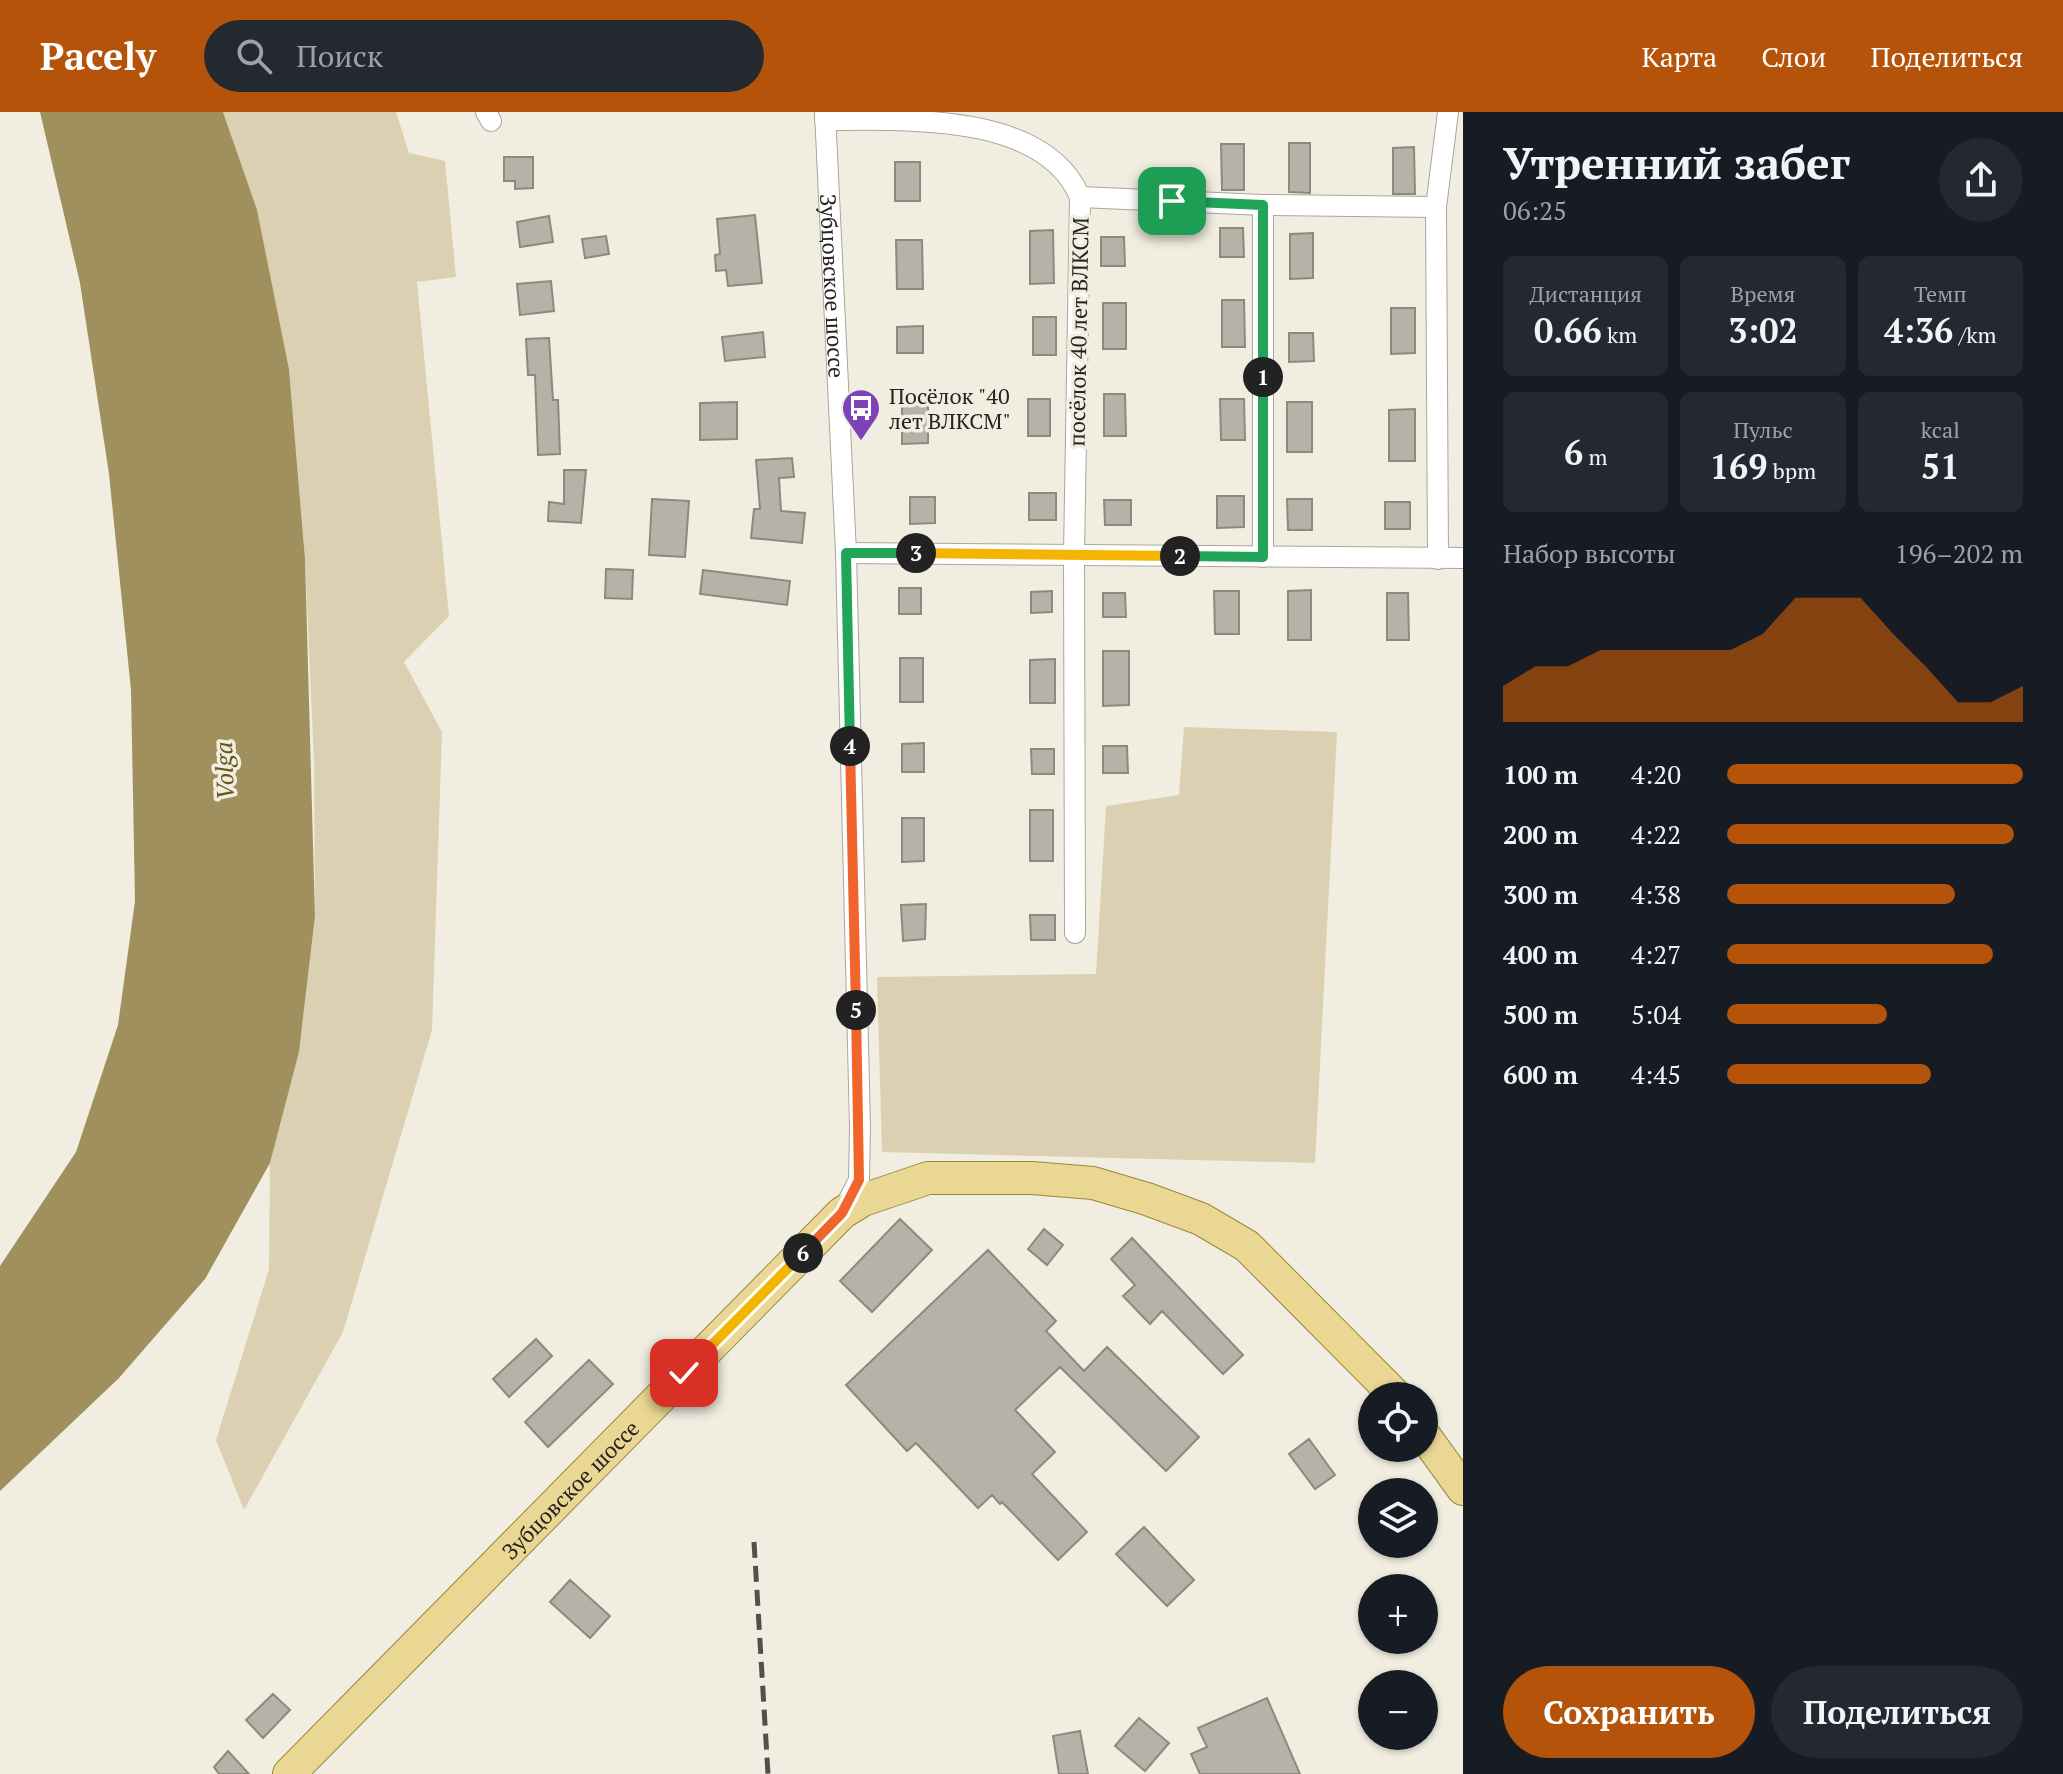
<!DOCTYPE html>
<html lang="ru">
<head>
<meta charset="utf-8">
<style>
  :root { --surface:#171b24; --page:#242831; --text:#f1f3f6; --muted:#9ea1a6; --accent:#b45309 }
  body { margin:0; font-family:"PT Serif",serif; background:var(--page); color:var(--text); height:100vh; display:flex; flex-direction:column; font-size:30px; white-space:nowrap }
  * { box-sizing:border-box; margin:0 }
  p { font-size:26px; color:var(--muted) }
  .icon { flex:none; width:44px; height:44px; fill:none; stroke:currentColor; stroke-width:2; stroke-linecap:round; stroke-linejoin:round }
  .map { position:relative; flex:1; overflow:hidden }
  .details { display:flex; flex-direction:column; background:var(--surface); width:600px }
  .details>* { flex:none }
  .controls { position:absolute; left:1358px; top:1270px; display:grid; gap:16px }
  .controls a { display:grid; place-items:center; width:80px; height:80px; border-radius:50%; background:var(--surface); box-shadow:0 2px 6px #0004; font-size:40px }
  .pin { position:absolute; display:grid; place-items:center; width:68px; height:68px; color:#fff; margin:-34px; border-radius:16px; box-shadow:0 4px 12px #0006 }
  .km { position:absolute; width:40px; height:40px; margin:-20px; border-radius:50%; background:#222; color:#fff; font-size:22px; line-height:40px; text-align:center }
  .round { display:grid; place-items:center; flex:none; width:84px; height:84px; border-radius:42px; background:var(--page) }
  .summary { display:flex; align-items:center; justify-content:space-between; height:136px; padding:0 40px }
  h1 { font-size:44px; font-weight:800; line-height:60px }
  .stats { display:grid; grid-template-columns:repeat(3,1fr); gap:12px; height:136px; padding:8px 40px }
  .stats div { display:grid; align-content:center; border-radius:12px; background:var(--page); text-align:center }
  .stats b { font-size:34px; font-weight:800 }
  .stats small { font-size:22px; font-weight:400 }
  .stats p { font-size:22px }
  .chart { height:224px; padding:16px 40px }
  .chart p { display:flex; justify-content:space-between }
  .chart svg { width:100%; height:144px; margin-top:8px; fill:var(--accent); opacity:.7 }
  .cta { display:flex; gap:16px; margin-top:auto; padding:16px 40px }
  .cta a { flex:1; height:92px; border-radius:48px; background:var(--accent); color:#fff; font-size:32px; font-weight:800; line-height:92px; text-align:center }
  .cta a+a { background:var(--page); color:var(--text) }
  ul { padding:0 40px; list-style:none; font-size:26px }
  li { display:grid; grid-template-columns:128px 96px 1fr; align-items:center; height:60px }
  li i { height:20px; border-radius:10px; background:var(--accent) }
  header { display:flex; align-items:center; gap:48px; box-sizing:border-box; height:112px; padding:0 40px; background:var(--accent); color:#fff }
  header strong { font-size:38px }
  nav { display:flex; gap:44px; margin-inline-start:auto; font-size:28px }
  .search { width:560px; height:72px; background:var(--page); display:flex; align-items:center; gap:20px; box-sizing:border-box; padding:0 28px; border-radius:44px; color:var(--muted); font-size:30px }
  main { display:flex; flex:1; min-height:0 }
  .map>svg:first-child { display:block }
  .green { fill:#dbd1b2 }
  .water { fill:#9f905e }
  .building { fill:#b6b2a7; stroke:#8c897d; stroke-width:2 }
  .lines { fill:none; stroke-linecap:round; stroke-linejoin:round }
  .street-casing { stroke:#aaa69b; stroke-width:22 }
  .primary-casing { stroke:#9b873c; stroke-width:34 }
  .street { stroke:#fff; stroke-width:20 }
  .primary { stroke:#e9d793; stroke-width:32 }
  .rail { stroke:#52504a; stroke-width:5; stroke-dasharray:16 8; stroke-linecap:butt }
  .split-1-casing { stroke:#fff; stroke-width:16 }
  .split-2-casing { stroke:#fff; stroke-width:16 }
  .split-3-casing { stroke:#fff; stroke-width:16 }
  .split-4-casing { stroke:#fff; stroke-width:16 }
  .split-5-casing { stroke:#fff; stroke-width:16 }
  .split-6-casing { stroke:#fff; stroke-width:16 }
  .split-7-casing { stroke:#fff; stroke-width:16 }
  .split-1 { stroke:#22a559; stroke-width:10 }
  .split-2 { stroke:#22a559; stroke-width:10 }
  .split-3 { stroke:#f5b400; stroke-width:10 }
  .split-4 { stroke:#22a559; stroke-width:10 }
  .split-5 { stroke:#f0652b; stroke-width:10 }
  .split-6 { stroke:#f0652b; stroke-width:10 }
  .split-7 { stroke:#f5b400; stroke-width:10 }
  .labels { text-anchor:middle; dominant-baseline:central; stroke-width:7; stroke-linejoin:round; paint-order:stroke }
  .street-label { font-size:22px; fill:#25241f; stroke:#f1eee1 }
  .poi-label { font-size:22px; fill:#25241f; stroke:#f1eee1; text-anchor:start }
  .water-label { font-size:24px; font-style:italic; fill:#655519; stroke:#f1eee1 }
</style>
</head>
<body>
<header>
<strong>Pacely</strong>
<div class="search"><svg class="icon" aria-label="search" viewBox="0 0 24 24"><circle cx="10" cy="10" r="6"/><path d="M15 15l6 6"/></svg>Поиск</div>
<nav><a>Карта</a><a>Слои</a><a>Поделиться</a></nav>
</header>
<main>
<div class="map">
<svg width="1463" height="1662" viewBox="0 0 1463 1662">
  <rect width="100%" height="100%" fill="#f1eee1"/>
  <path class="green" d="M223 0H396L409 41 445 49 456 165 417 170 449 504 404 550 442 620 432 918 343 1220 244 1398 216 1328 269 1157 270 1051 299 940 315 804 314 650 305 447 289 257 257 99Z
    M1184 615 1337 620 1315 1051 882 1040 877 865 1096 862 1106 694 1179 683Z"/>
  <path class="water" d="M40 0H223L257 98 289 257 305 447 315 804 299 940 270 1051 205 1167 119 1266 0 1379V1154L76 1040 118 913 135 789 131 578 109 362 80 171Z"/>
  <path class="building" d="M1289 31H1310V81L1289 80Z
    M1221 32H1244V78H1222Z
    M1414 35 1415 82H1393V36Z
    M504 45H533V76L515 77V69H504Z
    M895 50H920V89H895Z
    M755 103 762 171 728 174 726 158 716 159 715 143 720 142 717 107Z
    M549 104 553 130 520 135 517 110Z
    M1220 116H1243L1244 145H1220Z
    M1053 118 1054 171 1030 172V119Z
    M1313 121V166L1290 167V122Z
    M606 124 609 142 585 146 582 127Z
    M1101 125H1124L1125 154H1101Z
    M896 128H922L923 177H897Z
    M551 169 554 199 520 203 517 172Z
    M1222 188H1244L1245 235H1222Z
    M1103 191H1126V237H1103Z
    M1391 196H1415V241L1391 242Z
    M1033 205H1056V243H1033Z
    M923 214V241H897V215Z
    M763 220 765 245 725 249 722 225Z
    M1289 221H1313L1314 249 1289 250Z
    M549 226 553 288H558L560 342 538 343 535 263H528L526 227Z
    M1104 282H1125L1126 324H1104Z
    M902 283H928V331L902 332Z
    M1028 287H1050V324H1028Z
    M1220 287H1244L1245 328H1221Z
    M737 290V327L700 328V291Z
    M1287 290H1312V340H1287Z
    M1415 297V349H1389V298Z
    M792 346 794 365 779 366 781 399 805 401 802 431 751 426 754 397H760L756 348Z
    M564 358H586L581 411 548 409 549 390 564 392Z
    M1029 381H1056V408H1029Z
    M1217 384H1244V415L1217 416Z
    M910 385H935V411L910 412Z
    M652 387 689 389 685 445 649 443Z
    M1287 387H1312V418H1288Z
    M1104 388H1131V413H1105Z
    M1385 390H1410V417H1385Z
    M606 457 633 458 632 487 605 486Z
    M703 458 790 469 787 493 700 482Z
    M899 476H921V502H899Z
    M1311 478V528H1288V479Z
    M1052 479V500L1031 501V480Z
    M1214 479H1239V522H1215Z
    M1103 481H1125L1126 505H1103Z
    M1387 481H1408L1409 528H1387Z
    M1103 539H1129V593L1103 594Z
    M900 546H923V590H900Z
    M1055 547V591H1030V548Z
    M924 631V660H902V632Z
    M1103 634H1127L1128 661H1103Z
    M1031 637H1054V662H1032Z
    M1030 698H1053V749H1030Z
    M902 706H924V749L902 750Z
    M926 792 925 827 903 829 901 793Z
    M1030 803H1055V828H1031Z
    M900 1107 932 1138 872 1200 840 1169Z
    M1044 1117 1063 1133 1047 1153 1028 1137Z
    M1132 1126 1243 1243 1223 1262 1162 1199 1150 1212 1123 1184 1135 1173 1111 1147Z
    M988 1138 1056 1209 1046 1219 1084 1259 1107 1235 1199 1325 1166 1359 1060 1255 1015 1298 1055 1340 1032 1362 1087 1420 1058 1448 1002 1390 1000 1392 992 1383 978 1396 916 1331 907 1339 846 1273Z
    M536 1227 552 1244 509 1285 493 1267Z
    M589 1248 613 1272 548 1335 525 1310Z
    M1309 1327 1335 1363 1315 1377 1289 1342Z
    M1144 1415 1194 1468 1167 1494 1116 1442Z
    M570 1468 610 1504 590 1526 550 1490Z
    M273 1582 290 1598 263 1626 246 1608Z
    M1267 1586 1300 1662H1200L1191 1642 1207 1635 1198 1616Z
    M1139 1606 1169 1631 1145 1659 1115 1634Z
    M1080 1619 1088 1662H1059L1053 1624Z
    M228 1639 249 1662H219L214 1655Z"/>
  <g class="lines">
    <g class="street-casing">
      <g id="street">
        <path d="M486 0 491 9"/>
        <path id="s1" d="M825 0 846 441 860 1015 859 1068 844 1097"/>
        <path d="M825 8C906 8 1044 0 1080 85"/>
        <path d="M846 441 1463 446"/>
        <path d="M1263 445V93"/>
        <path d="M1438 447 1436 95 1448 0"/>
        <path d="M1075 821 1074 443 1080 85 1263 93 1436 95"/>
      </g>
    </g>
    <g class="primary-casing">
      <g id="primary">
        <path d="M1424 1323 1463 1377"/>
        <path id="s2" d="M289 1662 842 1101 863 1088 928 1066H1032L1093 1071 1147 1087 1201 1107 1247 1134 1396 1284"/>
      </g>
    </g>
    <use href="#street" class="street"/>
    <use href="#primary" class="primary"/>
    <path class="rail" d="M754 1430 768 1662"/>
  </g>
  <g class="lines">
    <g class="split-1-casing">
      <path id="split-1" d="M1172 89 1263 93V265"/>
    </g>
    <g class="split-2-casing">
      <path id="split-2" d="M1180 444 1263 445V265"/>
    </g>
    <g class="split-3-casing">
      <path id="split-3" d="M916 441 1180 444"/>
    </g>
    <g class="split-4-casing">
      <path id="split-4" d="M850 634 846 441H916"/>
    </g>
    <g class="split-5-casing">
      <path id="split-5" d="M850 634 856 898"/>
    </g>
    <g class="split-6-casing">
      <path id="split-6" d="M803 1141 842 1101 859 1068 856 898"/>
    </g>
    <g class="split-7-casing">
      <path id="split-7" d="M684 1261 803 1141"/>
    </g>
    <use href="#split-1" class="split-1"/>
    <use href="#split-2" class="split-2"/>
    <use href="#split-3" class="split-3"/>
    <use href="#split-4" class="split-4"/>
    <use href="#split-5" class="split-5"/>
    <use href="#split-6" class="split-6"/>
    <use href="#split-7" class="split-7"/>
  </g>
  <defs>
    <g id="bus-pin" transform="scale(2)"><path d="M0 17L-7.5 6A9.5 9.5 0 1 1 7.5 6Z" fill="#7d42b8" stroke="#f1eee1"/><path d="M-5-6H5V4H4V6H2V4H-2V6H-4V4H-5ZM-3.5-4V0h7V-4ZM-3.5 1.2v1.5H-2V1.2ZM2 1.2v1.5H3.5V1.2Z" fill="#fff"/></g>
  </defs>
  <g fill-rule="evenodd">
    <use href="#bus-pin" x="861" y="296"/>
  </g>
  <g class="labels">
    <g class="street-label">
      <text stroke="none"><textPath href="#s1" startOffset="174">Зубцовское шоссе</textPath></text>
      <text transform="translate(1078 220) rotate(-89)">посёлок 40 лет ВЛКСМ</text>
      <text stroke="none"><textPath href="#s2" startOffset="400">Зубцовское шоссе</textPath></text>
    </g>
    <g class="poi-label">
      <text x="889" y="283">Посёлок "40<tspan x="889" dy="25">лет ВЛКСМ"</tspan></text>
    </g>
    <g class="water-label">
      <text transform="translate(224 659) rotate(-92)">Volga</text>
    </g>
  </g>
</svg>
<div class="controls">
<a><svg class="icon" aria-label="locate" viewBox="0 0 24 24"><circle cx="12" cy="12" r="6"/><path d="M12 2v4M12 18v4M2 12h4M18 12h4"/></svg></a>
<a><svg class="icon" aria-label="layers" viewBox="0 0 24 24"><path d="M12 4l9 5-9 5-9-5zM3 14l9 5 9-5"/></svg></a>
<a>+</a>
<a>−</a>
</div>
<div class="pin" style="left:1172px;top:89px;background:#1e9e55"><svg class="icon" aria-label="arrive" viewBox="0 0 24 24"><path d="M6 21V4h12l-3 4 3 4H6"/></svg></div>
<div class="pin" style="left:684px;top:1261px;background:#d93025"><svg class="icon" aria-label="check" viewBox="0 0 24 24"><path d="M5 12l5 5 9-10"/></svg></div>
<b class="km" style="left:1263px;top:265px">1</b>
<b class="km" style="left:1180px;top:444px">2</b>
<b class="km" style="left:916px;top:441px">3</b>
<b class="km" style="left:850px;top:634px">4</b>
<b class="km" style="left:856px;top:898px">5</b>
<b class="km" style="left:803px;top:1141px">6</b>
</div>
<section class="details">
<div class="summary"><div><h1>Утренний забег</h1><p>06:25</p></div><a class="round"><svg class="icon" aria-label="share" viewBox="0 0 24 24"><path d="M12 15V3M7 8l5-5 5 5M5 13v7h14v-7"/></svg></a></div>
<div class="stats">
<div><p>Дистанция</p><b>0.66<small> km</small></b></div>
<div><p>Время</p><b>3:02</b></div>
<div><p>Темп</p><b>4:36<small> /km</small></b></div>
</div>
<div class="stats">
<div><b>6<small> m</small></b></div>
<div><p>Пульс</p><b>169<small> bpm</small></b></div>
<div><p>kcal</p><b>51</b></div>
</div>
<div class="chart"><p><span>Набор высоты</span>196–202 m</p>
<svg viewBox="0 0 160 44" preserveAspectRatio="none"><path d="M0 44V33L10 27L20 27L30 22L40 22L50 22L60 22L70 22L80 17L90 6L100 6L110 6L120 17L130 27L140 38L150 38L160 33V44z"/></svg>
</div>
<ul>
<li><b>100 m</b>4:20<i style="width:100%"></i></li>
<li><b>200 m</b>4:22<i style="width:97%"></i></li>
<li><b>300 m</b>4:38<i style="width:77%"></i></li>
<li><b>400 m</b>4:27<i style="width:90%"></i></li>
<li><b>500 m</b>5:04<i style="width:54%"></i></li>
<li><b>600 m</b>4:45<i style="width:69%"></i></li>
</ul>
<div class="cta"><a>Сохранить</a><a>Поделиться</a></div>
</section>
</main>
</body>
</html>
